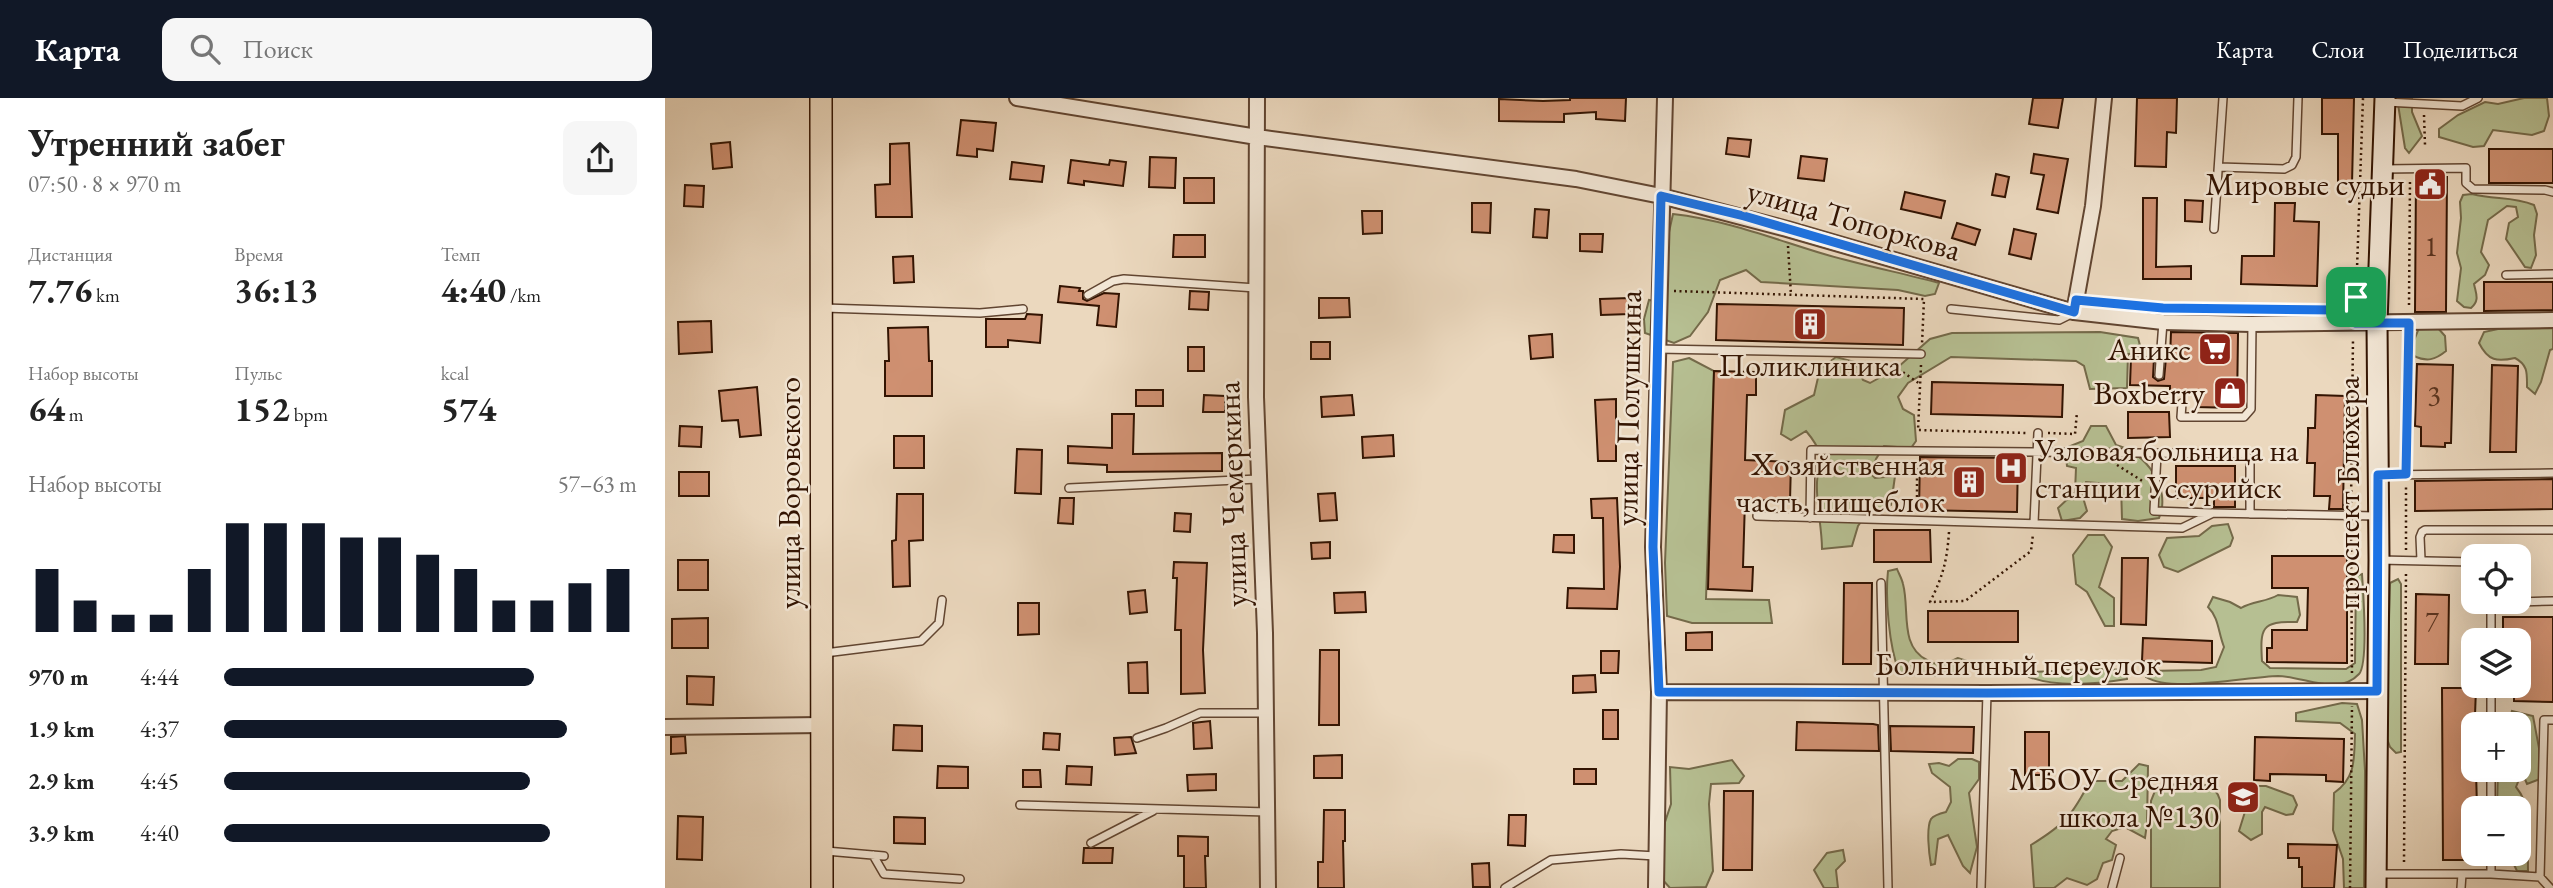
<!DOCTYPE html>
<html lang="ru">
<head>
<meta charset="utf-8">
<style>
  :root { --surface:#fff; --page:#f6f6f6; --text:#222; --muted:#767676; --accent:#111827 }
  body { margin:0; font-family:"EB Garamond",serif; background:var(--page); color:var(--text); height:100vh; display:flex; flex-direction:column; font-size:26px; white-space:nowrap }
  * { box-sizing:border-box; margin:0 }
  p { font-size:23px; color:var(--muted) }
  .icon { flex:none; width:38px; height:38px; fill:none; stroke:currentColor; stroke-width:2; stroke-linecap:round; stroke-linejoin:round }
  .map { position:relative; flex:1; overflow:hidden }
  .side { display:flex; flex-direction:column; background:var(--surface); width:665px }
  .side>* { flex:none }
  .controls { position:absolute; left:1796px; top:446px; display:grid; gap:14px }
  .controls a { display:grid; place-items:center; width:70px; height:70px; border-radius:14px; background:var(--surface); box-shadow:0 7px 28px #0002; font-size:35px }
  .pin { position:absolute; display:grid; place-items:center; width:60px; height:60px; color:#fff; margin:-30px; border-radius:14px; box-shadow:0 4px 10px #0006 }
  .round { display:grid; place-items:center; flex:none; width:74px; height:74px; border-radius:14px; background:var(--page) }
  .head { display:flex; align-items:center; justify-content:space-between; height:119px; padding:0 28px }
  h1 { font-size:38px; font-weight:700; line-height:52px }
  .figures { display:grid; grid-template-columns:repeat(3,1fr); gap:10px; height:119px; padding:7px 28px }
  .figures div { display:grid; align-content:center }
  .figures b { font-size:35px; font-weight:700 }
  .figures small { font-size:19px; font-weight:400 }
  .figures p { font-size:19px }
  .chart { height:196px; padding:14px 28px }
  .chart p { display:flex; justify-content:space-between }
  .chart svg { width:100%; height:126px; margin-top:7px; stroke:var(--accent); stroke-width:6 }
  ul { padding:0 28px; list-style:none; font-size:23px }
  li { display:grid; grid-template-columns:112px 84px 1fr; align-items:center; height:52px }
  li i { height:18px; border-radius:9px; background:var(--accent) }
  header { display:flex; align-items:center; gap:42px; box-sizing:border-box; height:98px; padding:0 35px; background:var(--accent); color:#fff }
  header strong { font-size:33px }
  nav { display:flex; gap:38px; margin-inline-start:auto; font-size:24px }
  .search { width:490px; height:63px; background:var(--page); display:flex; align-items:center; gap:18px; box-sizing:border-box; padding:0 24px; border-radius:14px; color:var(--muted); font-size:26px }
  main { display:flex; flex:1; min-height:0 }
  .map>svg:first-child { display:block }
  .green { fill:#b6bf92; stroke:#746a4a; stroke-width:2 }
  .building { fill:#cf9071; stroke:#331402; stroke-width:2 }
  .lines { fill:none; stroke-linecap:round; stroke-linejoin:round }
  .service-casing { stroke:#614531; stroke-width:10 }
  .minor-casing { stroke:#614531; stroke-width:18 }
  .secondary-casing { stroke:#331402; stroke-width:23 }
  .primary-casing { stroke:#331402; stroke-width:24 }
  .path { stroke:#331402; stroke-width:2.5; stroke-dasharray:2 3.5; stroke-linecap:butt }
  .service { stroke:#f2e6d5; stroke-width:7 }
  .minor { stroke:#f2e6d5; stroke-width:14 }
  .secondary { stroke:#f2e6d5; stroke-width:19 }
  .primary { stroke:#ebd8be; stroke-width:21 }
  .route-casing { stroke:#fff; stroke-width:14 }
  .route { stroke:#1a73e8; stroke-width:9 }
  .labels { text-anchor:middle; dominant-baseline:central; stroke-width:5; stroke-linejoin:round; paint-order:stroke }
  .number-label { font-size:28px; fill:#5a331e }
  .poi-label { font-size:32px; fill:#331402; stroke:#f2e6d5; text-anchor:end }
  .street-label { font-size:32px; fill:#331402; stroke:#f2e6d5 }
</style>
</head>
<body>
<header>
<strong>Карта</strong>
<div class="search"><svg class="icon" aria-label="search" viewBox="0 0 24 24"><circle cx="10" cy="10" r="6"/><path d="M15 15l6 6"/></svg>Поиск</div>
<nav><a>Карта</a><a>Слои</a><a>Поделиться</a></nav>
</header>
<main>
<section class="side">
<div class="head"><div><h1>Утренний забег</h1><p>07:50 · 8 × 970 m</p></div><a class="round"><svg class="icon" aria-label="share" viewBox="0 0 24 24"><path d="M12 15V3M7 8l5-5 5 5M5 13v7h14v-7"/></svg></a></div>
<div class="figures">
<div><p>Дистанция</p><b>7.76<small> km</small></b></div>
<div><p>Время</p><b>36:13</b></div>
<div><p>Темп</p><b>4:40<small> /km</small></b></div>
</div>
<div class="figures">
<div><p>Набор высоты</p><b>64<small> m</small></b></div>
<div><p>Пульс</p><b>152<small> bpm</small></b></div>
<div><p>kcal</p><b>574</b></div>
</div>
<div class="chart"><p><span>Набор высоты</span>57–63 m</p>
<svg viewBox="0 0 160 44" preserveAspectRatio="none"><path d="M5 44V22M15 44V33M25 44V38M35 44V38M45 44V22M55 44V6M65 44V6M75 44V6M85 44V11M95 44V11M105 44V17M115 44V22M125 44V33M135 44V33M145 44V27M155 44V22"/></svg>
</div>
<ul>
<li><b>970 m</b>4:44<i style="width:75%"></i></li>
<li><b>1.9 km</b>4:37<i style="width:83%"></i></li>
<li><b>2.9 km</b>4:45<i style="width:74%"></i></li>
<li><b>3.9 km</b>4:40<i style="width:79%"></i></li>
</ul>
</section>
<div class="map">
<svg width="1888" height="790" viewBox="0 0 1888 790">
  <rect width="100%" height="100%" fill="#ebd8be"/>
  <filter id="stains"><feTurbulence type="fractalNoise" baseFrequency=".00286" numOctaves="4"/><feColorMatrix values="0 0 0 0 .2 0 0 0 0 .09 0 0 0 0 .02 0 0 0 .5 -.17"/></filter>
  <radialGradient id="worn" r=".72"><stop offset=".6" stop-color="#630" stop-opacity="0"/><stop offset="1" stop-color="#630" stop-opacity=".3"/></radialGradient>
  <path class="green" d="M1732 0H1747V14L1757 38 1744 55 1740 50Z
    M1859 0H1882L1884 18 1879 33 1867 37 1828 32 1819 48 1808 49 1774 39V31L1793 17 1820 4 1833 6Z
    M1807 96C1830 102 1847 98 1869 107L1872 116 1869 137 1871 157 1866 170 1860 169 1841 141 1844 125 1853 119 1851 109 1842 108 1823 122 1816 154 1824 167 1820 177 1809 186C1811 196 1815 202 1806 210L1799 209 1792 203 1796 170 1792 155 1796 120 1795 104 1798 97Z
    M1008 116C1061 122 1109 141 1159 156 1197 167 1236 175 1274 185L1270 196 1260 198 1233 192 1096 184 1081 172 1055 182 1043 214 1025 238 1009 245 980 235 979 221 984 202 1002 205V143Z
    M1772 229 1780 238 1781 253C1770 262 1762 264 1749 258L1747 247 1754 230Z
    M1888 230V251L1885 252 1876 284 1870 296 1862 289C1862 275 1863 267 1850 260 1832 264 1823 263 1814 245L1819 234 1833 231Z
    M1435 234 1473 240 1477 255 1463 256 1462 290 1425 291 1419 268 1411 263 1286 259 1243 285 1233 299 1238 311 1249 317 1251 343 1246 350 1219 348 1211 361 1206 376 1210 380 1230 378 1226 407 1218 413 1206 410 1193 428 1187 448 1157 451C1157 429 1151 407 1152 385 1152 376 1156 365 1155 357 1153 348 1147 340 1141 333L1126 342 1116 336 1120 312 1149 297 1155 271 1171 259 1190 264 1198 282 1205 285 1232 270 1265 241 1287 235Z
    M1024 260 1049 273 1041 501 1104 502 1107 525H1027L1002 518 1000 465 1008 264Z
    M1426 328H1441L1451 347C1480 354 1507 390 1494 420L1473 423 1457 421 1456 387 1421 384 1417 396 1422 413 1415 420 1397 423 1393 410 1410 394 1411 370 1402 368 1401 358 1403 349 1418 343Z
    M1563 426 1568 440 1565 448 1513 474 1499 469 1494 457 1502 440 1534 438 1547 428Z
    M1423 437H1439L1447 449 1434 489 1449 500V528H1440L1422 494 1411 486 1408 457Z
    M1232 471C1234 476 1237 481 1238 486 1245 512 1234 548 1262 562 1274 569 1281 566 1293 560L1302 563 1303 575 1298 578H1257L1234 574C1224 548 1220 500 1223 473Z
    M1697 476C1698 493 1704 565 1694 576 1673 599 1639 578 1613 578 1580 579 1507 595 1481 579L1482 573 1536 572 1551 569 1559 549C1553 534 1554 520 1543 509L1548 499 1565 504 1576 510C1588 503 1601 504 1613 497L1632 499 1635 517 1632 524C1596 523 1595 530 1597 563L1605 570 1681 571 1690 565 1691 478Z
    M1733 481 1736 486V654L1731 655 1725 649 1721 638 1725 485Z
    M1434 571 1461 572 1462 581C1432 586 1393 590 1364 579L1366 574Z
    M1677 605 1692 606 1697 622 1700 673 1699 790H1679L1678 761 1668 732 1669 695C1691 680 1689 661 1690 636L1675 625 1631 623V615Z
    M1847 613 1868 618 1874 650 1875 681 1862 686 1857 674 1851 689C1870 712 1862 745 1863 773H1852L1844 756H1853V710H1832L1833 672H1853V626H1843Z
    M1293 661H1307L1314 664V681L1304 695 1312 749 1305 775 1298 768 1283 737 1273 741 1270 766 1266 767C1264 756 1261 730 1266 721 1269 717 1277 715 1281 714L1286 704 1285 689 1267 675 1264 666 1274 665 1284 668Z
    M1067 662 1079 678 1074 685 1046 686 1044 706 1048 773 1041 789 1005 790 996 780 999 727 1006 706 1005 669 1024 671Z
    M1474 666 1483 668 1482 726 1480 740 1460 729 1447 733 1441 741 1451 747 1447 762 1438 765 1432 781 1422 787 1402 780 1389 790H1369L1366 747C1400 726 1407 718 1425 683H1457Z
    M1500 687C1520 687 1549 679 1555 702V790H1486V703L1490 693Z
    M1588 688H1601L1628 698 1632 707 1628 716 1621 717 1600 709 1597 714V736L1586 742 1574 733Z
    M1178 752 1180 763 1171 772 1173 790H1159L1149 772 1162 755Z"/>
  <path class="building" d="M905 0H961L960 23 931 21V14L899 16V24L834 23V1L878 3 905 2Z
    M1368 0H1398L1393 30 1364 26Z
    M1472 0H1512L1511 35 1502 34 1501 69 1470 68Z
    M1657 0H1689L1687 86H1673V36H1657Z
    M296 22 331 25 328 53 312 51V59L292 57Z
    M1063 40 1086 42 1084 59 1061 56Z
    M65 44 67 69 48 71 46 46Z
    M244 45 247 119H211L210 87 225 86V46Z
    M1824 51H1888V85H1824Z
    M1369 56 1403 61 1393 115 1372 111 1379 77 1366 75Z
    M1136 58 1162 61 1159 83 1133 80Z
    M485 59 511 60 510 90 484 89Z
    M406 62 444 67 445 62 461 64 458 88 419 83V87L403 85Z
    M347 64 379 68 377 84 345 81Z
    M1331 76 1344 79 1340 99 1327 97Z
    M1751 79H1782L1781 214H1750Z
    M519 80H549V105H519Z
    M20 87 39 88 38 109 19 108Z
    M1240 94 1280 103 1276 120 1236 111Z
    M1478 100H1492L1491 169 1526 168V181H1478Z
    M1520 102 1538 103 1537 124 1520 123Z
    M807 105H826L825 135 807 134Z
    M1610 105H1630L1629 123 1654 124 1652 188 1576 186 1577 158H1609Z
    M870 111 884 112 882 140 868 139Z
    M697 113H717V135L698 136Z
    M1292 125 1315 132 1310 147 1287 140Z
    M1349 131 1371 136 1366 161 1344 156Z
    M915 136H938L937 154 915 153Z
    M509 137H540V159H508Z
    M248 158 249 184 229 185 228 159Z
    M1819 184H1888V212L1819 213Z
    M395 188 415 190 414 193H418V201L422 203 439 195 454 196 451 229 432 227 434 208 393 204Z
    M525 193 544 194 543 212 524 211Z
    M654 200H684L685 219 654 220Z
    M964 200 965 216 936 217 935 201Z
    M1052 206 1239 210 1238 247 1051 242Z
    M362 216 377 217 375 245 343 242V249H321V221H360Z
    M46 223 47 254 14 256 13 224Z
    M263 229 264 263H267V298H220V263H224L223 230Z
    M1506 234 1573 235 1572 310 1531 309V294H1505V288L1465 287 1466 259 1489 260 1488 279 1493 283 1499 281 1501 260H1505Z
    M887 236 888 259 866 261 864 238Z
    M646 244H665V261H646Z
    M523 249H539V273H523Z
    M1752 266 1788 267 1786 345H1780V349L1756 348V329L1750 328Z
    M1827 267 1853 268 1851 354H1825Z
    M1049 273 1091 274V297H1082L1080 362 1126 364 1125 403 1080 402 1078 469H1088L1087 493 1043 491Z
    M1267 284 1398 287 1397 319 1266 316Z
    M92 289 96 337 75 339 73 322 57 323 54 293Z
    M471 292H498V308H471Z
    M539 297 560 298V314H538Z
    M687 297 689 317 657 319 656 299Z
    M1651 297 1680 298 1678 411H1664L1665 398H1649L1650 365H1642L1643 337V330H1650Z
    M951 301V363H933L930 302Z
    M1463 314H1504L1505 339 1463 340Z
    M447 316H469L468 356 557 355V373L442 374V367L403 365V348L447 350Z
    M15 328 37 329 36 349 14 348Z
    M728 337 729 358 698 360 697 339Z
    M229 338H259V370H229Z
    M352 351 377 352 376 396 350 395Z
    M1255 359 1353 360 1352 414 1254 412Z
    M1511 368H1570V409H1549V400H1511Z
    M14 374H44V398H14Z
    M1888 381V411L1750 413V383Z
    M670 395 672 422 655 423 653 396Z
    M232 396H258V442L244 443 245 488 228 489 227 443 231 442Z
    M395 400H409L408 426 393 425Z
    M952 400 955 469 952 511 902 510 903 490 939 491 938 420H927L926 401Z
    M510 415 526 416 525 434 509 433Z
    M1209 432H1265L1266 464H1209Z
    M889 437H909V455L888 454Z
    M665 444V460L647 461 646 445Z
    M1607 458H1682V565L1602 564V550H1607V532H1642L1643 490H1607Z
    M1457 460H1483L1481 527 1456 526Z
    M13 462H43V492H13Z
    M509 464 542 465 538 552 540 595 516 596V532H510L512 480H508Z
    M1179 485H1207L1206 566H1178Z
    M480 492 482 514 465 516 463 494Z
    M700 494 701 514 670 515 669 495Z
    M1751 496 1784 497 1783 566H1750Z
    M353 505H374V536L353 537Z
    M1263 513H1353V544H1263Z
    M1838 519H1888V604L1849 603V588H1853V542H1838Z
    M43 520V550H7V521Z
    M1047 534V552H1021V535Z
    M1478 540 1547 543V565L1477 563Z
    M655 552H674V627H654Z
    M936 553H954L953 575H936Z
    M482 564 483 595H464L463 565Z
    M930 577 931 594 908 595V578Z
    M22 578 49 579 48 607 22 606Z
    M1777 590H1811L1808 672H1811L1812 710H1808V762H1778Z
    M938 612H953V641H938Z
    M545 623 547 650 529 651 528 625Z
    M1132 624 1208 626 1213 627 1214 653 1131 652Z
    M229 627 257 628V653L228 652Z
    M1225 628 1309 629 1308 655 1226 653Z
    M1360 634H1384V677H1360Z
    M379 635 395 636 394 652 378 651Z
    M20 638 21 655 6 656V639Z
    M466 639 471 655 450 657 449 640Z
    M1590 639 1679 641 1678 684 1661 683V677L1605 676V683L1589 682Z
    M677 657V680H649V658Z
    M273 668 303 669V690H272Z
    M402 668 427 669 426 687 401 686Z
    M909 671H931V686H909Z
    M358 672H375L376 689H358Z
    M551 676V692L523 693 522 677Z
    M1059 693H1088L1087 772H1058Z
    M659 712H680V743H678L679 790H653V764H658Z
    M844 717H861L860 748 843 747Z
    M13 718 38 719 37 762 12 761Z
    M229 719 260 720V746L229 745Z
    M513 738 543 739V758H540L541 790H519V758H513Z
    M1623 746 1672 747 1669 790H1637V769H1634V760H1623Z
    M419 750H448L447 765H418Z
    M824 765 825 789H808L807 766Z"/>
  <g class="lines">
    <g class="service-casing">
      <path id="service" d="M1721 4 1797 8 1813 0
        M1554 69 1619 71 1627 67 1631 59 1633 0
        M1718 71 1801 70V85L1808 91 1880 92 1888 94
        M1549 131 1558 0
        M1841 177 1888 176
        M423 197 448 183 459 181 591 190
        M159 210 315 215 358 211
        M1286 211 1394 222 1406 216
        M993 251 1256 256
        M1494 277 1498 224
        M1517 305 1516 319H1579L1586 311 1587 226
        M1492 356 1489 413 1547 415
        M1714 377 1888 375
        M404 390 593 381
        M1092 418 1517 430 1548 415 1711 418
        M1145 420 1146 352 1578 356 1585 361V416
        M1369 425 1373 335
        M1714 462 1808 464
        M1756 462 1755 439 1757 434 1760 432H1888
        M1216 485 1223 790
        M1826 504H1853
        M1853 504 1888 503
        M1826 505V542
        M160 555 256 543 274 525 277 502
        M1826 588V626
        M472 640 501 630 535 615H601
        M1826 672V710
        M355 707 602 714
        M426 745 488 713
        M161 753 219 758
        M208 757 219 776 295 781
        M1712 776H1826V756
        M1826 776 1875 779 1879 622H1888
        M1875 779 1885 790
        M840 790 886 762 956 756 991 758
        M1316 790 1322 595
        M1447 790 1455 760
        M1796 790 1797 776"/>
    </g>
    <g class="minor-casing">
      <path id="minor" d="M352 0 592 39 911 81 996 98 1122 131 1409 214 1498 224 1587 226 1888 222
        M592 0 591 299 600 535 603 790
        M1409 214 1428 108 1439 0
        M994 594 1322 595 1712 593
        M0 629 156 627
        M991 790 994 594 988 449 1000 0"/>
    </g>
    <g class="secondary-casing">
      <path id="secondary" d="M1711 790 1714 462 1712 225 1720 0"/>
    </g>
    <g class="primary-casing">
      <path id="primary" d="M156 0 157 790"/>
    </g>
    <path class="path" d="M1759 17 1760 47
      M1123 148 1126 197
      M1009 193 1259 201 1257 246
      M1744 207 1745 81
      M1676 208 1691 199 1698 0
      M1691 210V199
      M1256 267 1253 332 1362 335
      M1229 268 1255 286
      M1383 335 1410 336 1412 314
      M1741 365 1743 238
      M1452 367 1479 384
      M1686 405 1688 241
      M1252 410V364
      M1686 430 1687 577
      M1284 434C1282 463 1278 478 1265 504L1300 503 1366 453 1368 436
      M1741 452V389
      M1739 764 1741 473
      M1685 790 1687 608"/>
    <use href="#service" class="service"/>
    <use href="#minor" class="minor"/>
    <use href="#secondary" class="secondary"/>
    <use href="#primary" class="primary"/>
  </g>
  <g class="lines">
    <g class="route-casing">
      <path id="route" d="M996 98 1079 118 1409 214 1411 202 1498 210 1670 212 1691 199 1690 225H1744L1741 376 1713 377 1712 593 1322 595 994 594 988 449Z"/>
    </g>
    <use href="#route" class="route"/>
  </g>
  <defs>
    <g id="civic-square" transform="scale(1.75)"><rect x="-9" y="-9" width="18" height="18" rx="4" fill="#8f2418" stroke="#f2e6d5"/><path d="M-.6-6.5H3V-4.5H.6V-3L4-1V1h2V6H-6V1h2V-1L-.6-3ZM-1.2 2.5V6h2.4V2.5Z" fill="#fff"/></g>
    <g id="building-square" transform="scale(1.75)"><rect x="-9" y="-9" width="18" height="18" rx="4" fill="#8f2418" stroke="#f2e6d5"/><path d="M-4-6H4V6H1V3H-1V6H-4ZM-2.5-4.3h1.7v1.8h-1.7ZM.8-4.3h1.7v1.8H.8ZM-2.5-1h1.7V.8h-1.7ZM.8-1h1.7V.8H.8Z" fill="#fff"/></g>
    <g id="supermarket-square" transform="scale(1.75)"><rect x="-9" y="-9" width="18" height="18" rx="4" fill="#8f2418" stroke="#f2e6d5"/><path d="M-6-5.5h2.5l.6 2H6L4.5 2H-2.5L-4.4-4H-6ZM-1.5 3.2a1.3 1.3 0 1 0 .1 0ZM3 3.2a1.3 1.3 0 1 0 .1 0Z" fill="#fff"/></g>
    <g id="shop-square" transform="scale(1.75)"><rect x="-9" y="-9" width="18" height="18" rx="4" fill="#8f2418" stroke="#f2e6d5"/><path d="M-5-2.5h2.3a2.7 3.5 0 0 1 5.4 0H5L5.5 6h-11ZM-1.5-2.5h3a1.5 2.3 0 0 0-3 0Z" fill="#fff"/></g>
    <g id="hospital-square" transform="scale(1.75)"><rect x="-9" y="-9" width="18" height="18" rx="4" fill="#8f2418" stroke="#f2e6d5"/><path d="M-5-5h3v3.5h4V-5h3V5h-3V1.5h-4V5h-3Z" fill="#fff"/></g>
    <g id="school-square" transform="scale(1.75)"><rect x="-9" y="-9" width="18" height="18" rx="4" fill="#8f2418" stroke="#f2e6d5"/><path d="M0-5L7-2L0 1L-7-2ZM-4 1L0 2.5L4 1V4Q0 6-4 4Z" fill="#fff"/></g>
  </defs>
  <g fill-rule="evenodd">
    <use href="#civic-square" x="1765" y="86"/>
    <use href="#building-square" x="1145" y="226"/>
    <use href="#supermarket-square" x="1550" y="251"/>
    <use href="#shop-square" x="1565" y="295"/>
    <use href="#hospital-square" x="1346" y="370"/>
    <use href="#building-square" x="1304" y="384"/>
    <use href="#school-square" x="1578" y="699"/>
  </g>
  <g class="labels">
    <g class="number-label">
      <text x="1766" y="148">1</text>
      <text x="1769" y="297">3</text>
      <text x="1767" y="523">7</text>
    </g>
    <g class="poi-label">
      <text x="1740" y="86">Мировые судьи</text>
      <text x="1526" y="251">Аникс</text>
      <text x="1145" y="267" text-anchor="middle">Поликлиника</text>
      <text x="1540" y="295">Boxberry</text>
      <text x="1370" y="352" text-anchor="start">Узловая больница на<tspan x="1370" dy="37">станции Уссурийск</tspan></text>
      <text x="1280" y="366">Хозяйственная<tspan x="1280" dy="37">часть, пищеблок</tspan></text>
      <text x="1554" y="681">МБОУ Средняя<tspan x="1554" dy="37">школа №130</tspan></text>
    </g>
    <g class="street-label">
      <text transform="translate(1189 122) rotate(16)">улица Топоркова</text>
      <text transform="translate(963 310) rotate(-89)">улица Полушкина</text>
      <text transform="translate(124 395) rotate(-90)">улица Воровского</text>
      <text transform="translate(1683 395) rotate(-90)">проспект Блюхера</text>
      <text transform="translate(567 396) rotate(-92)">улица Чемеркина</text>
      <text x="1353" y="566">Больничный переулок</text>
    </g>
  </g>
  <rect width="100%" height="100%" filter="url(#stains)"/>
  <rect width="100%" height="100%" fill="url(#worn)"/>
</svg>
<div class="controls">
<a><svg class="icon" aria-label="locate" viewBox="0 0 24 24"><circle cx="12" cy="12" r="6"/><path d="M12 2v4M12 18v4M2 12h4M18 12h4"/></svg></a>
<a><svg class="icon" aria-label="layers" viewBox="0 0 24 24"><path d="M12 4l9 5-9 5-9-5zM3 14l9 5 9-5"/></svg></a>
<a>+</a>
<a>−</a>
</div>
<div class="pin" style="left:1691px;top:199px;background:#1e9e55"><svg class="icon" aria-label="arrive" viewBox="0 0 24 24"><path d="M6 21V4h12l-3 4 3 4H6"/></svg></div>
</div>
</main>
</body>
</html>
